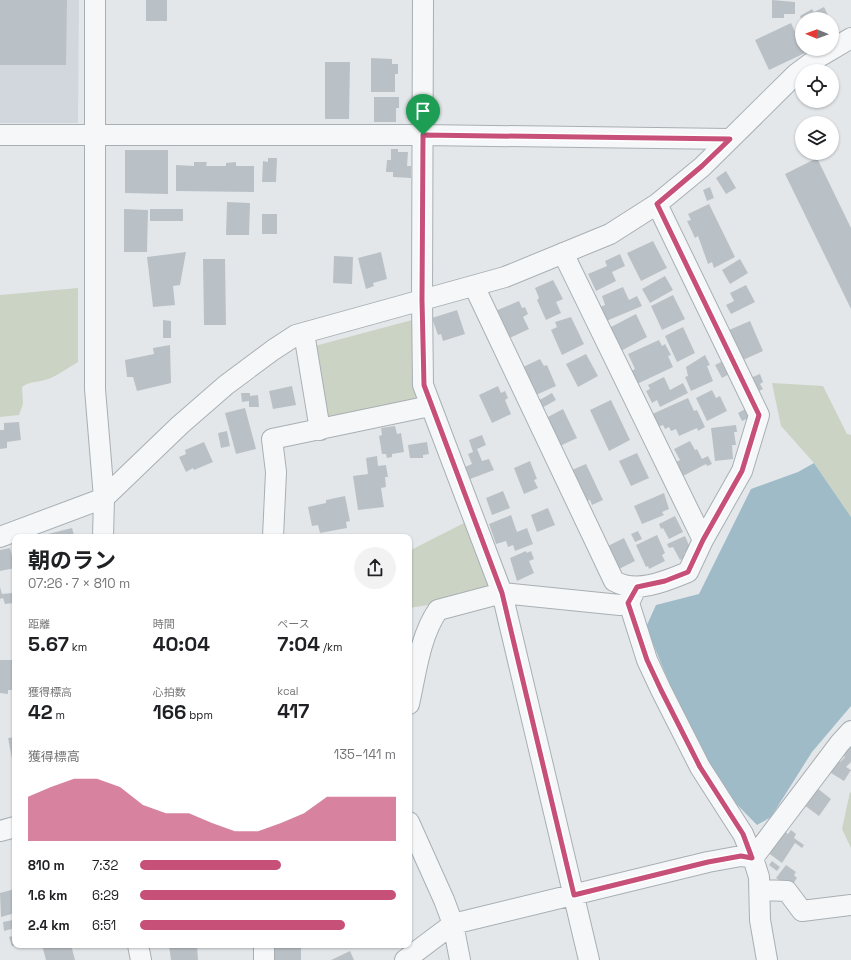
<!DOCTYPE html>
<html lang="ja">
<head>
<meta charset="utf-8">
<style>
  :root { --surface:#fff; --page:#f2f2f2; --text:#202124; --muted:#757577; --accent:#c75079 }
  body { margin:0; font-family:"Space Grotesk","Noto Sans JP",sans-serif; background:var(--page); color:var(--text); height:100vh; display:flex; flex-direction:column; font-size:15px; white-space:nowrap }
  * { box-sizing:border-box; margin:0 }
  p { font-size:13px; color:var(--muted) }
  .icon { flex:none; width:22px; height:22px; fill:none; stroke:currentColor; stroke-width:2; stroke-linecap:round; stroke-linejoin:round }
  .map { position:relative; flex:1; overflow:hidden }
  .side { position:absolute; left:12px; top:534px; width:400px; height:414px; display:flex; flex-direction:column; background:var(--surface); border-radius:8px; box-shadow:0 1px 3px #0004 }
  .side>* { flex:none }
  .needle { width:26px; rotate:271deg }
  .buttons { position:absolute; left:795px; top:12px; display:grid; gap:8px }
  .buttons a { display:grid; place-items:center; width:44px; height:44px; border-radius:50%; background:var(--surface); box-shadow:0 1px 3px #0004; font-size:20px }
  .pin { position:absolute; display:grid; place-items:center; width:34px; height:34px; color:#fff; margin:-41px -17px; border-radius:50% 50% 50% 0; rotate:-45deg; box-shadow:0 0 4px #0007 }
  .pin .icon { rotate:45deg }
  .round { display:grid; place-items:center; flex:none; width:42px; height:42px; border-radius:21px; background:var(--page) }
  .overview { display:flex; align-items:center; justify-content:space-between; height:68px; padding:0 16px }
  h1 { font-size:22px; font-weight:700; line-height:30px }
  .stats { display:grid; grid-template-columns:repeat(3,1fr); gap:6px; height:68px; padding:4px 16px }
  .stats div { display:grid; align-content:center }
  .stats b { font-size:20px; font-weight:700 }
  .stats small { font-size:11px; font-weight:400 }
  .stats p { font-size:11px }
  .chart { height:112px; padding:8px 16px }
  .chart p { display:flex; justify-content:space-between }
  .chart svg { width:100%; height:72px; margin-top:4px; fill:var(--accent); opacity:.7 }
  ul { padding:0 16px; list-style:none; font-size:13px }
  li { display:grid; grid-template-columns:64px 48px 1fr; align-items:center; height:30px }
  li i { height:10px; border-radius:5px; background:var(--accent) }
  .map>svg:first-child { display:block }
  .built { fill:#d1d7dc }
  .green { fill:#cbd3c4 }
  .water { fill:#a0bbc8 }
  .building { fill:#bac1c6 }
  .lines { fill:none; stroke-linecap:round; stroke-linejoin:round }
  .minor-casing { stroke:#a8afb4; stroke-width:22 }
  .minor { stroke:#f5f7f8; stroke-width:20 }
  .route-casing { stroke:#fff; stroke-width:8 }
  .route { stroke:#c75079; stroke-width:5 }
</style>
</head>
<body>
<div class="map">
<svg width="851" height="960" viewBox="0 0 851 960">
  <rect width="100%" height="100%" fill="#e3e7ea"/>
  <path class="built" d="M0 0H79L78 123H0Z"/>
  <path class="green" d="M78 288V362C69 367 61 373 53 377 42 383 31 380 22 387L23 404 19 415 0 417V295Z
    M416 319 425 405 324 425 311 347Z
    M772 383 823 386 847 434 851 435V517L814 463 781 426Z
    M464 523 472 527 496 586 441 603 409 608V551Z
    M850 792 851 793V848L842 829Z"/>
  <path class="water" d="M814 463 851 517V706L812 752 771 817 757 825 707 774 646 627 656 605 699 594 751 489 798 472Z"/>
  <path class="building" d="M0 0H67L66 65H0Z
    M146 0H167V21H146Z
    M772 0 795 2V14H784V18H772Z
    M824 7 830 19H801L800 16 812 9 814 12Z
    M791 23 805 53 769 70 755 40Z
    M371 58 392 59V64H398V74H395V92H371Z
    M325 62H350L349 119H325Z
    M374 97H399V108H396V122H374Z
    M391 149H398V152H408L407 166H411V178L393 177V172H386L387 160H391Z
    M125 150H168V194L125 193Z
    M268 158H277L276 182H262L263 161 268 162Z
    M817 158 851 228V309L785 174Z
    M194 162H207L206 166H226V163L236 162V166H254V192L176 191V165L194 166Z
    M726 171 736 188 726 194 716 178Z
    M710 187 714 198 707 201 703 190Z
    M227 202 250 203 249 235H226Z
    M709 204 735 257 714 268 712 262 708 264 698 236 695 238 687 221 691 220 688 214Z
    M124 209 148 210 147 252H124Z
    M150 209H183V221H150Z
    M262 214H277V234H262Z
    M653 241 667 268 641 281 627 253Z
    M186 252 180 285 173 286 175 305 153 307 147 257Z
    M381 252 387 279 373 283 374 286 366 289 358 258Z
    M620 254 625 266 612 272 616 281 596 291 588 274 607 266 605 261Z
    M334 256 353 257 352 284 333 283Z
    M203 259H225L226 325H204Z
    M740 259 748 273 730 284 722 270Z
    M665 276 673 290 650 303 642 289Z
    M553 280 563 299 556 302 561 313 546 320 537 300 539 298 535 288Z
    M746 285 755 302 731 314 726 305 734 301 730 293Z
    M623 287 629 300 637 296 642 306 604 322 598 308 605 305 602 296Z
    M673 295 685 319 662 330 651 306Z
    M519 301 522 308 525 307 528 314 523 317 529 329 505 340 493 312Z
    M457 310 465 334 443 341 441 334 438 335 432 318Z
    M636 314 647 337 619 352 609 328Z
    M571 317 584 344 562 355 551 330 557 327 555 322Z
    M163 320 171 321V338H163Z
    M750 321 763 351 743 360 729 330Z
    M683 327 695 353 677 362 665 336Z
    M659 340 662 346 665 344 671 355 668 356 673 367 637 384 631 371 635 369 628 354Z
    M170 345 171 383 137 391 133 377H127L125 360 154 354 153 348Z
    M586 354 598 376 578 387 566 364Z
    M705 355 710 365 707 366 713 381 691 391 685 377 688 376 686 367Z
    M540 359 544 366 547 365 556 386 536 395 523 367Z
    M725 360 731 373 722 378 715 365Z
    M760 374 763 382 760 384 763 389 757 392 750 378Z
    M664 377 670 390 683 383 688 393 660 407 657 400 652 403 646 391 650 389 648 385Z
    M292 386 296 405 273 409 269 391Z
    M498 386 501 393 505 391 508 398 505 400 511 414 492 423 479 395Z
    M712 390 716 398 720 396 727 411 707 421 696 398Z
    M241 393H250V396L258 395 259 407H249V401L242 402Z
    M552 393 556 400 540 409 536 402Z
    M688 398 694 411 697 410 705 427 698 431 697 428 679 436 676 429 671 431 669 427 665 429 663 425 656 428 650 415Z
    M611 400 630 440 609 451 590 410Z
    M245 408 256 449 236 454 225 413Z
    M747 408 751 417 742 421 738 413Z
    M563 409 577 438 560 446 546 418Z
    M19 422 21 440 7 442V448L0 449V430H4V423Z
    M736 425 737 432H734L736 445H732L733 459 715 461 711 428Z
    M395 426 397 434 401 433 404 452 392 454V457L387 458 386 454H382L379 436 382 435 381 428Z
    M227 431 230 446 221 448 218 433Z
    M482 435 486 445 477 449 482 461 489 459 494 470 470 479 465 467 472 464 468 454 473 452 469 440Z
    M690 441 695 450 697 449 702 459 708 456 712 464 707 466 706 464 683 476 676 462 680 460 674 449Z
    M204 442 213 462 194 470 193 468 186 472 179 457 186 454 185 450Z
    M427 442 429 454 423 455V458H410L408 445Z
    M637 453 649 478 631 486 619 461Z
    M377 456 378 466 386 465 388 477H385L386 487 381 488 384 507 358 510 353 476 368 474 366 458Z
    M530 461 537 479 534 480 538 488 524 494 514 468Z
    M586 464 603 500 592 505 590 500 586 501 572 470Z
    M503 491 510 508 492 515 486 498Z
    M664 493 669 509 662 512 664 515 642 524 634 506Z
    M345 496 350 521 346 522 347 528 320 533 318 525 312 526 308 507 326 503V500Z
    M548 508 555 525 537 532 531 515Z
    M511 515 517 532 527 528 533 544 515 551 513 545 508 547 506 541 496 544 489 524Z
    M675 516 683 532 669 539 663 528 661 529 659 524Z
    M72 528 74 535 72 537H44V535Z
    M638 531 642 539 635 542 631 534Z
    M657 535 665 553 662 555 665 561 649 569 648 566 646 567 636 545Z
    M685 536 691 550 684 553 686 557 680 560 673 547 669 548 667 544Z
    M624 538 635 561 617 570 606 547Z
    M10 548 15 568 0 571V550Z
    M526 551 527 553 531 551 534 559 529 561 534 573 517 581 510 558Z
    M0 587 2 594 12 593 14 603 5 604 3 598 0 599Z
    M0 660H15L14 690H8V694L0 693Z
    M15 737V769H14L8 738Z
    M851 745V762L846 767 851 770 844 781 831 773 837 761 840 762 845 757 841 753Z
    M817 788 831 799 819 816 804 805Z
    M783 830 788 834 791 830 796 834 794 838 804 845 802 848 795 843 782 863 767 852Z
    M772 861 780 867 777 871 769 865Z
    M786 865 796 872 794 875 797 878 793 884H784L776 878Z
    M15 889V913L1 917 0 893Z
    M13 920 15 928 4 931 3 922Z
    M15 935V946H12L9 937Z
    M42 945H71L75 960H46Z
    M169 945H197L198 960H171Z
    M275 945H301V960H275Z
    M350 951 354 960H331Z"/>
  <g class="lines">
    <g class="minor-casing">
      <path id="minor" d="M95 0V389L104 498 103 537
        M423 0 422 300 423 385 502 593 589 960
        M0 135H423L730 139
        M563 253 703 540
        M474 286 614 581C637 594 666 581 688 572L703 540 742 471 759 415 657 204
        M304 333 320 430
        M0 537 104 498 180 425 226 385 273 350 296 335 505 277 610 234 657 204 702 167 796 74 819 57 851 38
        M273 537 276 472 272 439 430 406
        M629 603 647 660 661 690 700 767 743 834 753 858 759 877 760 920 767 960
        M409 704C416 673 420 636 438 610L502 593 620 605 629 603 634 592
        M409 822 444 900 453 924 460 960
        M0 831 15 827
        M753 858 840 743 851 731
        M760 890 787 891 802 911 851 905
        M138 945 141 960
        M264 945V960
        M405 960 453 924 708 862 741 856 753 858"/>
    </g>
    <use href="#minor" class="minor"/>
  </g>
  <g class="lines">
    <g class="route-casing">
      <path id="route" d="M423 135 730 139 702 166 657 204 759 415 742 471 703 540 688 572 665 581 637 587 628 603 647 660 661 690 700 767 743 834 752 858 741 856 708 862 574 895 502 593 424 385 422 300Z"/>
    </g>
    <use href="#route" class="route"/>
  </g>
</svg>
<div class="buttons">
<a><svg class="needle" viewBox="-14 -14 28 28"><path d="M0-13l5 13h-10z" fill="#e53935"/><path d="M0 13l5-13h-10z" fill="#757577"/></svg></a>
<a><svg class="icon" aria-label="locate" viewBox="0 0 24 24"><circle cx="12" cy="12" r="6"/><path d="M12 2v4M12 18v4M2 12h4M18 12h4"/></svg></a>
<a><svg class="icon" aria-label="layers" viewBox="0 0 24 24"><path d="M12 4l9 5-9 5-9-5zM3 14l9 5 9-5"/></svg></a>
</div>
<div class="pin" style="left:423px;top:135px;background:#1e9e55"><svg class="icon" aria-label="arrive" viewBox="0 0 24 24"><path d="M6 21V4h12l-3 4 3 4H6"/></svg></div>
<section class="side">
<div class="overview"><div><h1>朝のラン</h1><p>07:26 · 7 × 810 m</p></div><a class="round"><svg class="icon" aria-label="share" viewBox="0 0 24 24"><path d="M12 15V3M7 8l5-5 5 5M5 13v7h14v-7"/></svg></a></div>
<div class="stats">
<div><p>距離</p><b>5.67<small> km</small></b></div>
<div><p>時間</p><b>40:04</b></div>
<div><p>ペース</p><b>7:04<small> /km</small></b></div>
</div>
<div class="stats">
<div><p>獲得標高</p><b>42<small> m</small></b></div>
<div><p>心拍数</p><b>166<small> bpm</small></b></div>
<div><p>kcal</p><b>417</b></div>
</div>
<div class="chart"><p><span>獲得標高</span>135–141 m</p>
<svg viewBox="0 0 160 44" preserveAspectRatio="none"><path d="M0 44V17L10 11L20 6L30 6L40 11L50 22L60 27L70 27L80 33L90 38L100 38L110 33L120 27L130 17L140 17L150 17L160 17V44z"/></svg>
</div>
<ul>
<li><b>810 m</b>7:32<i style="width:55%"></i></li>
<li><b>1.6 km</b>6:29<i style="width:100%"></i></li>
<li><b>2.4 km</b>6:51<i style="width:80%"></i></li>
</ul>
</section>
</div>
</body>
</html>
